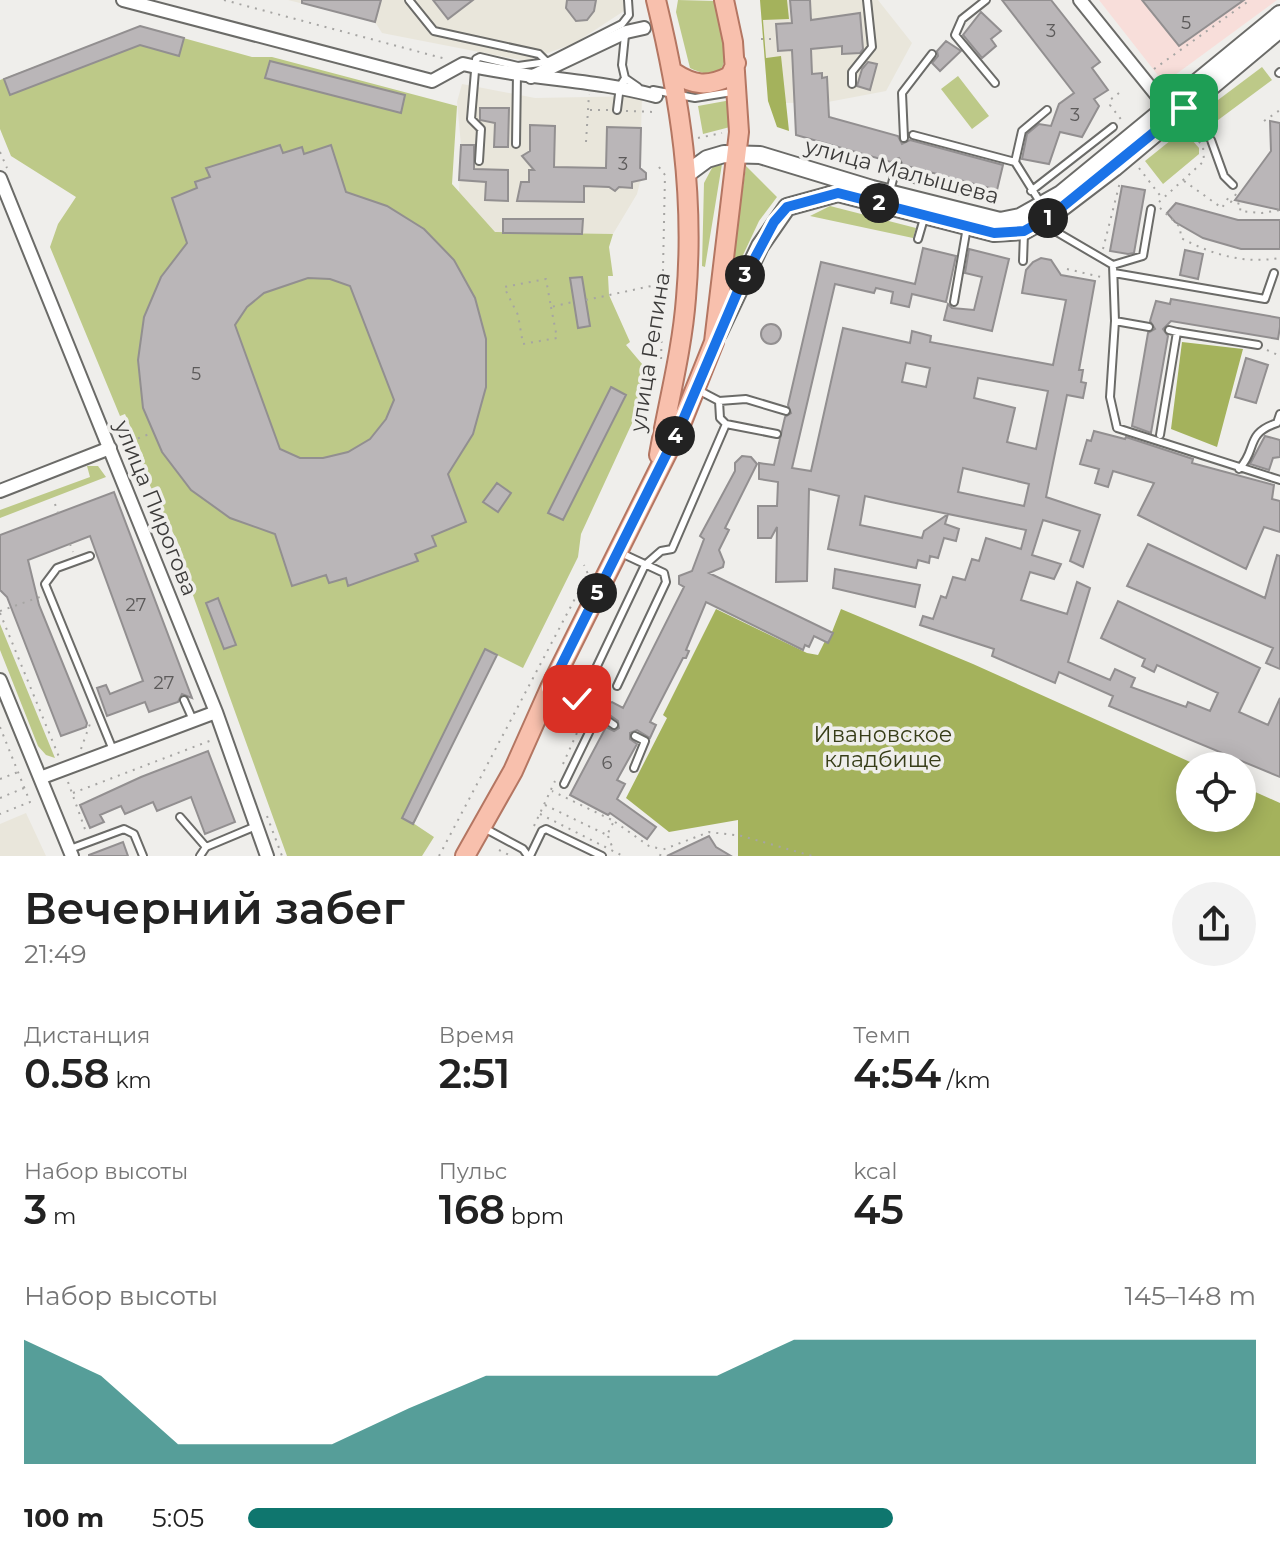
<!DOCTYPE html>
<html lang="ru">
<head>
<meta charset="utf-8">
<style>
  :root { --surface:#fff; --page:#f2f2f2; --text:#222; --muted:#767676; --accent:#0f766e }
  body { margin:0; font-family:Montserrat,sans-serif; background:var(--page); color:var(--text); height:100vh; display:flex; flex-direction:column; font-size:30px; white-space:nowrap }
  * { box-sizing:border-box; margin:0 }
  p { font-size:26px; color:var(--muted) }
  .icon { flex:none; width:44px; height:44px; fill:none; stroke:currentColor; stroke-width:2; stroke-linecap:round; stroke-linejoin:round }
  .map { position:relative; height:856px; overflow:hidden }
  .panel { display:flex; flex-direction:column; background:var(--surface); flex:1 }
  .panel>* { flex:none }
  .tools { position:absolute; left:1176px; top:752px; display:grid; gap:16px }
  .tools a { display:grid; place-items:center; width:80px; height:80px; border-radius:50%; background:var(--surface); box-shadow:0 4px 20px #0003; font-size:40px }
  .pin { position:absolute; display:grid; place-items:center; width:68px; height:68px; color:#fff; margin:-34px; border-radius:16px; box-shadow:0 4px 12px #0006 }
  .km { position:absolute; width:40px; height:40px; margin:-20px; border-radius:50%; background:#222; color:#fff; font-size:22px; line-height:40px; text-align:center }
  .round { display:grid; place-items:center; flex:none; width:84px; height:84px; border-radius:42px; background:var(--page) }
  .summary { display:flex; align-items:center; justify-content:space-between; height:136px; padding:0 24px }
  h1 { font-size:44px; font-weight:600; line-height:60px }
  .figures { display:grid; grid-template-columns:repeat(3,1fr); gap:12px; height:136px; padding:8px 24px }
  .figures div { display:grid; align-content:center }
  .figures b { font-size:40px; font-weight:600 }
  .figures small { font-size:22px; font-weight:400 }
  .figures p { font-size:22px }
  .chart { height:224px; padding:16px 24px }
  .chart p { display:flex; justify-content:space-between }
  .chart svg { width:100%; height:144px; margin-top:8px; fill:var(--accent); opacity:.7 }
  ul { padding:0 24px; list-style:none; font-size:26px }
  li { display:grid; grid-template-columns:128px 96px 1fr; align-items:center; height:60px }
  li i { height:20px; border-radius:10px; background:var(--accent) }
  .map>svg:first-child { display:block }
  .commercial { fill:#f8deda }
  .built { fill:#e9e6db }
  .green { fill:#bdc988 }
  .forest { fill:#a4b25c }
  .building { fill:#bab6b8; stroke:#928f90; stroke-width:2; fill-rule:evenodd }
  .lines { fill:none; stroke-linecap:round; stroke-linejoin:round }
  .lane-casing { stroke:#6b6b68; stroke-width:10 }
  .street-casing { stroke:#6b6b68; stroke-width:16 }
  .secondary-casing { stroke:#6b6b68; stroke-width:20 }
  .primary-casing { stroke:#b47662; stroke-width:22 }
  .path { stroke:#a6a5a3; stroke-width:2; stroke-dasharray:2 6; stroke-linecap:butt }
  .lane { stroke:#fff; stroke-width:6 }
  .street { stroke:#fff; stroke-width:12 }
  .secondary { stroke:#fff; stroke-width:16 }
  .primary { stroke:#f8c0ad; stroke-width:18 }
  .route-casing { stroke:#fff; stroke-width:16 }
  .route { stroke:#1a73e8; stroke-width:10 }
  .labels { text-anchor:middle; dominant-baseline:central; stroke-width:7; stroke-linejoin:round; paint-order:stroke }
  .number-label { font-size:18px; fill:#5c5a5a }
  .street-label { font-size:22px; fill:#3c3b3a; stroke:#efeeeb }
  .park-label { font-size:22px; fill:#373d18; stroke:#efeeeb }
</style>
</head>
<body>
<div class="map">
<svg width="1280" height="856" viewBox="0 0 1280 856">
  <rect width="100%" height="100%" fill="#efeeeb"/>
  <path class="commercial" d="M1099 0H1277L1164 83Z"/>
  <path class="built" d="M288 0H625L627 9 575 43 526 61 382 33 375 22Z
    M760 0H878L912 43 886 91 828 102 786 103 774 108 768 101Z
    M462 84 535 98 642 96 640 169 647 177 640 182 637 194 613 234 495 233 459 192 461 145 457 102Z
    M26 813 46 856H0V824Z"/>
  <path class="green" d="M678 0 715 1C721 25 744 94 690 68L676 12Z
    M140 26 252 57H272L457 106 452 184 495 232 613 234 609 247 613 276H608L609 295 630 342 626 345 648 371 645 395 581 534 578 557 523 668 497 655 413 823 434 837 422 856H287L181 562V549L138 461 144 458 125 414 120 416 50 247 58 224 76 197 11 156 0 129V80Z
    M1262 67 1272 80 1210 126 1200 123 1198 115Z
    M958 76 989 116 972 129 941 89Z
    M731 100 730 127 703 134 698 106Z
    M1181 132 1186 133 1199 148V154L1163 184 1145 161Z
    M722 164 705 267 702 266 704 183 713 166Z
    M746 166 777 197 759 221 729 285Z
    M830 206 916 228 913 238 810 216Z
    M87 466H98L106 477 0 518V510L90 477Z
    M0 624 55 758 46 755 38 746 0 650Z"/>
  <path class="forest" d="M760 0H787L789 19 763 20 766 58 781 56 789 131 777 127 768 101Z
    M1182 342 1243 349 1217 447 1171 429Z
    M716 609 807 653 818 655 825 641 828 642 841 609 973 664 1199 766H1190V818H1242V786L1280 803V856H738V820L669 832 626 798 667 718 663 715Z"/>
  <path class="building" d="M302 0H381L375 22 302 3Z
    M433 0H473L448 19Z
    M567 0H596L594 11 587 20 576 21 566 8Z
    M790 0H810L811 20 860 13 863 49 860 53 842 54V46L811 49 812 74 822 73V78L827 77 829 117 898 136 902 144 910 140 1003 165 997 190 903 165 899 158 891 162 796 135 792 50 778 51 776 24 792 23Z
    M1002 0H1051L1100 62 1092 68 1108 90 1094 99 1099 106 1082 137 1060 132 1049 164 1022 159 1027 134 1039 124 1051 126 1059 104 1074 93Z
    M1142 0H1244L1179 46Z
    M981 12 1001 31 991 39 996 46 982 58 963 35Z
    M140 26 184 38 179 56 140 45 10 95 4 79Z
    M946 41 961 51 940 71 932 63 938 56 937 51Z
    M270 61 405 95 401 113 265 78Z
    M868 62 877 64 870 90 857 86 862 69Z
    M480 108H509L508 147H494L495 123 480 120Z
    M1270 121 1280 123V210L1235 200 1271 151Z
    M530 125 555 126 554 167 606 168 607 127 641 128 640 168 646 173V179L632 182V188L619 187 615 191 609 187 584 186V202L517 201 521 182H529V170H534L522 156 530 151Z
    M280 145 283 153 302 147 304 154 331 145 346 192 387 206 424 229 454 260 475 298 486 339V387L473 434 448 474 466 522 432 536 436 546 415 554 418 561 348 586 346 578 329 583 326 575 292 586 275 534 230 518 191 490 162 452 143 408 138 360 144 317 161 277 187 243 172 198 197 188 195 182 210 177 206 168ZM308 278 330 279 350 286 394 400 386 419 370 439 348 452 323 458H300L280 449 235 325 247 307 264 293Z
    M461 145H474V169L508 170V201L485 200 486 182 459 180Z
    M1122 186 1145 190 1134 253 1128 254 1110 251Z
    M1176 203 1238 220H1280V249H1241L1203 238 1175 222 1167 213Z
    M503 219H583L582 234 503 233Z
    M923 248 956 256 946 302 912 294 909 307 891 303 893 292 876 288 874 293 835 284 792 468 811 471 843 328 910 343 912 331 931 336 930 342 1053 365 1066 300 1022 293 1026 270 1033 262 1041 258 1051 260 1061 275 1095 281 1079 370H1083L1081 382 1086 383 1083 398 1067 395 1046 497 1100 515 1083 567 1070 561 1080 531 1043 520 1032 555 1061 564 1054 579 1030 572 1021 600 1067 614 1077 582 1090 588 1068 662 1110 680 1115 669 1135 678 1131 687 1186 707 1188 702 1210 711 1218 693 1157 665 1154 672 1142 666 1145 659 1101 638 1118 601 1260 668 1239 712 1268 725 1280 698V777L1109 706 1113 696 1059 672 1055 683 992 656 994 649 920 625 923 616 933 619 941 596 946 598 953 577 965 580 972 559 979 561 986 538 1021 549 1026 530 948 514 945 524 959 529 956 541 944 538 938 558 930 556 929 563 918 560 916 568 828 549 839 496 809 489 807 581 776 582 777 527 771 538H758V506H777L778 482 759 479V463L774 465 785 417 791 413 788 405 821 262 915 284ZM906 363 930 368 926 387 902 382ZM978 378 1048 391 1036 449 1007 442 1015 408 974 398ZM963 468 1029 484 1024 506 958 492ZM865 496 891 502 948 514 924 531 922 538 860 525Z
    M969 249 1009 259 992 331 944 320 948 304 952 308 974 310 982 277 965 273Z
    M1185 250 1203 254 1198 279 1180 275Z
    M582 277 590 326 578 328 570 278Z
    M1171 299 1280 318V327L1278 339 1171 321 1163 329 1168 336 1151 433 1132 426 1148 333 1155 329 1150 321 1156 301 1170 304Z
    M761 334a10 10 0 1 1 20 0a10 10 0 1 1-20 0Z
    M1246 358 1268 365 1256 403 1235 397Z
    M611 387 626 395 563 520 548 513Z
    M1094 431 1125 439 1126 437 1193 459 1192 463 1274 485 1272 499 1280 501V532L1264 527 1246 569 1138 515 1154 483 1113 471 1108 487 1095 483 1099 469 1080 464 1087 440 1091 441Z
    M1265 436 1280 440V457L1273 458 1269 470 1250 464Z
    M742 456 751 457 757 464 725 528 729 530 719 550 724 562 723 567 709 573 833 633 828 643 814 636 809 647 805 645 803 650 706 602 686 650 689 651 686 658H683L650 722 656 725 650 738 637 730 630 733V739L637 744 617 780 625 784 617 799 656 827 647 839 610 813 608 815 570 795 606 727 614 731 619 728 618 721 604 711 606 704 612 702 623 708 684 587 679 584V576L692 571 704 539 700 536 735 471V463Z
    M497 483 511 493 498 512 483 502Z
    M114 492 192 698 182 694 178 702 149 712 145 702 107 716 97 688 106 685 110 694 143 681 90 536 28 560 39 605 87 723 86 727 61 736 7 597 0 590V535Z
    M1148 544 1265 598 1277 555 1280 556V669L1266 663 1273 648 1127 586Z
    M835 569 920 585 915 607 833 588Z
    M218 598 236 645 224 649 206 603Z
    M485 649 497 655 413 824 402 818Z
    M208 751 235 822 205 834 191 797 157 811 153 802 125 814 121 806 100 815 104 822 90 828 80 805 141 777Z
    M709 836 716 847 731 856H667Z
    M123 842 128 856H89V855Z"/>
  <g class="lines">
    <g class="lane-casing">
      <path id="lane" d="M409 0 434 31 539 54 547 62
        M986 0 962 19 955 35 995 83
        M1279 73 1280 72
        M625 78 638 87
        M852 84V72L872 47 867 0
        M653 90 695 98 732 92
        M617 110 620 86 625 78 622 65 625 35
        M1187 110 1211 140 1224 176 1233 185
        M913 135 1015 162
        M904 138 902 93 932 54
        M516 144 517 73
        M479 161 481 129 471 119 476 59 480 57 518 66 547 62 622 24 629 15 628 0
        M894 174 965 192
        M890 191 897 164
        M1031 191 1113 127
        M1040 202 1015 162 1022 131 1047 110
        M1043 224 1113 265 1115 321 1110 397 1117 428 1280 480
        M918 239 925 215
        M1023 261 1024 233
        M1113 265 1143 256 1151 209
        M1114 273 1265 299 1274 273
        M954 302 967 227
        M1115 321 1149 327
        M1177 332 1258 345
        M698 390 719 401 746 399 786 411
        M726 424 777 434
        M1160 435 1177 332 1169 330
        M1239 469C1258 450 1244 434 1277 423L1280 414
        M90 556 57 568 45 584 113 750
        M617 686 666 582 664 573 621 553
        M553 689 582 700 598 714 564 784
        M577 699 588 685 645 565 661 551 672 549 726 424 720 418 719 401
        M184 700 193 720
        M598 714 614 725
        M634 768 645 741 635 736
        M180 817 206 847 200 856
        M486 829 523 849 528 856
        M206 847 256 826
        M70 849 124 829 134 834 143 856
        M530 856 542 831 546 829 602 856"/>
    </g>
    <g class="street-casing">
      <path id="street" d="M123 0 432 81 463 64C526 79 593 79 656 96
        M1080 0 1171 113
        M531 77 626 32 644 28
        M0 178 216 712 267 856
        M0 491 110 448
        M0 680 72 856
        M40 778 216 712"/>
    </g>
    <g class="secondary-casing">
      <path id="secondary" d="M688 173 707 159 724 154 760 155 872 189 1000 221 1020 217 1061 194 1280 14
        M718 334 760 246 787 207 838 193 994 233 1024 231 1051 216 1114 168 1280 29"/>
    </g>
    <g class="primary-casing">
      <path id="primary" d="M656 0C680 99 695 195 686 298 682 351 668 403 659 455
        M673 72C694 86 708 87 730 76L736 63
        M465 856 513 771 550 688 680 427 714 342 739 132 733 42 724 0"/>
    </g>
    <path class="path" d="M224 0 446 59
      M761 39H777
      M1154 69 1250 0
      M1119 93 1110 100V105L1123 122
      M590 110H608
      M626 111 655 112
      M1264 121 1280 110
      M698 138 722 133
      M586 142 589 94
      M0 152 7 168
      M659 167 665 175 661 363
      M1139 168 1162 198
      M1184 181 1222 208 1230 195
      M1236 194 1231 202 1241 204 1240 211 1262 213 1280 210
      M1159 202 1204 161 1203 146 1186 128
      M1160 208 1180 227 1181 238C1213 255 1244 264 1280 258
      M1103 249 1120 182
      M1067 269 1105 278
      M586 300 656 285
      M551 307 557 338 523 344 518 315 504 287 546 279 551 307 573 302
      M1267 350 1280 356
      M123 444 152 433
      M55 504 58 513
      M70 544 73 552
      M0 611 40 597
      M0 613 59 757
      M0 727 30 802 0 814
      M81 749 91 721
      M563 764 585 715
      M0 779 18 772
      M68 782 86 832
      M73 793 212 740
      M0 798 24 788
      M545 805 607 835 614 821 552 791
      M540 814 623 856
      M267 816 282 856
      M615 822 649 846 661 849
      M534 826 555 781
      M608 836 613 849
      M499 850 511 856
      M439 856 588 574 584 565
      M660 856 662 850 709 832 742 836 812 856"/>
    <use href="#lane" class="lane"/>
    <use href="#street" class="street"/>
    <use href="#secondary" class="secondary"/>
    <use href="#primary" class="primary"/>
  </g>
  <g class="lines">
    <g class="route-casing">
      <path id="route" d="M577 699 550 688 680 427 740 286 774 222 787 207 838 193 994 233 1024 231 1051 216 1184 108"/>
    </g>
    <use href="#route" class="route"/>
  </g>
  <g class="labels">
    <g class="number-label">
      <text x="1186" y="23">5</text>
      <text x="1051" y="31">3</text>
      <text x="1075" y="115">3</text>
      <text x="623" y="164">3</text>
      <text x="196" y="374">5</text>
      <text x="136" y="605">27</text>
      <text x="164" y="683">27</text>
      <text x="607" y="763">6</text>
    </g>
    <g class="street-label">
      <text transform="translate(902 171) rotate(15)">улица Малышева</text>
      <text transform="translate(650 352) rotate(-81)">улица Репина</text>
      <text transform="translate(156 508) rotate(68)">улица Пирогова</text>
    </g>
    <g class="park-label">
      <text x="883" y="734">Ивановское<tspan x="883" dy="25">кладбище</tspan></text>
    </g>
  </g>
</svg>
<div class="tools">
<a><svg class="icon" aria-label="locate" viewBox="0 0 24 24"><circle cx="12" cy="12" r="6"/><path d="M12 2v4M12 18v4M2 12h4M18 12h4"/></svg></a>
</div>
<div class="pin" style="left:1184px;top:108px;background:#1e9e55"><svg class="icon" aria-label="arrive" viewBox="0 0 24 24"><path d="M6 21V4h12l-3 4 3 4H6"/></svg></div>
<div class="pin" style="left:577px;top:699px;background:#d93025"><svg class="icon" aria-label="check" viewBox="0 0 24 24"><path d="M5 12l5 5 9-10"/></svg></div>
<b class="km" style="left:1048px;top:218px">1</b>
<b class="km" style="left:879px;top:203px">2</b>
<b class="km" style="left:745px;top:275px">3</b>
<b class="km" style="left:675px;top:436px">4</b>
<b class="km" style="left:597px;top:593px">5</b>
</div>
<section class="panel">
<div class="summary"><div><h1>Вечерний забег</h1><p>21:49</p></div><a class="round"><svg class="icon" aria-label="share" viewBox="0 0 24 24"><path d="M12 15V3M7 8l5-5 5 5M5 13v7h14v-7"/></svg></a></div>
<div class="figures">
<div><p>Дистанция</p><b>0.58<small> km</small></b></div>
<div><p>Время</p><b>2:51</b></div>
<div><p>Темп</p><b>4:54<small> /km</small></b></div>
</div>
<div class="figures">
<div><p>Набор высоты</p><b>3<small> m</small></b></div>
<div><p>Пульс</p><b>168<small> bpm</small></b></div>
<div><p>kcal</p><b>45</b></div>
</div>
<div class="chart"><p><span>Набор высоты</span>145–148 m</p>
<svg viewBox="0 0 160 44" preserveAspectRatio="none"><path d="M0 44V6L10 17L20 38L30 38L40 38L50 27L60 17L70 17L80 17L90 17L100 6L110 6L120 6L130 6L140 6L150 6L160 6V44z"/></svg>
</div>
<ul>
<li><b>100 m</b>5:05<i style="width:64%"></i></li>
</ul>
</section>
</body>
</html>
